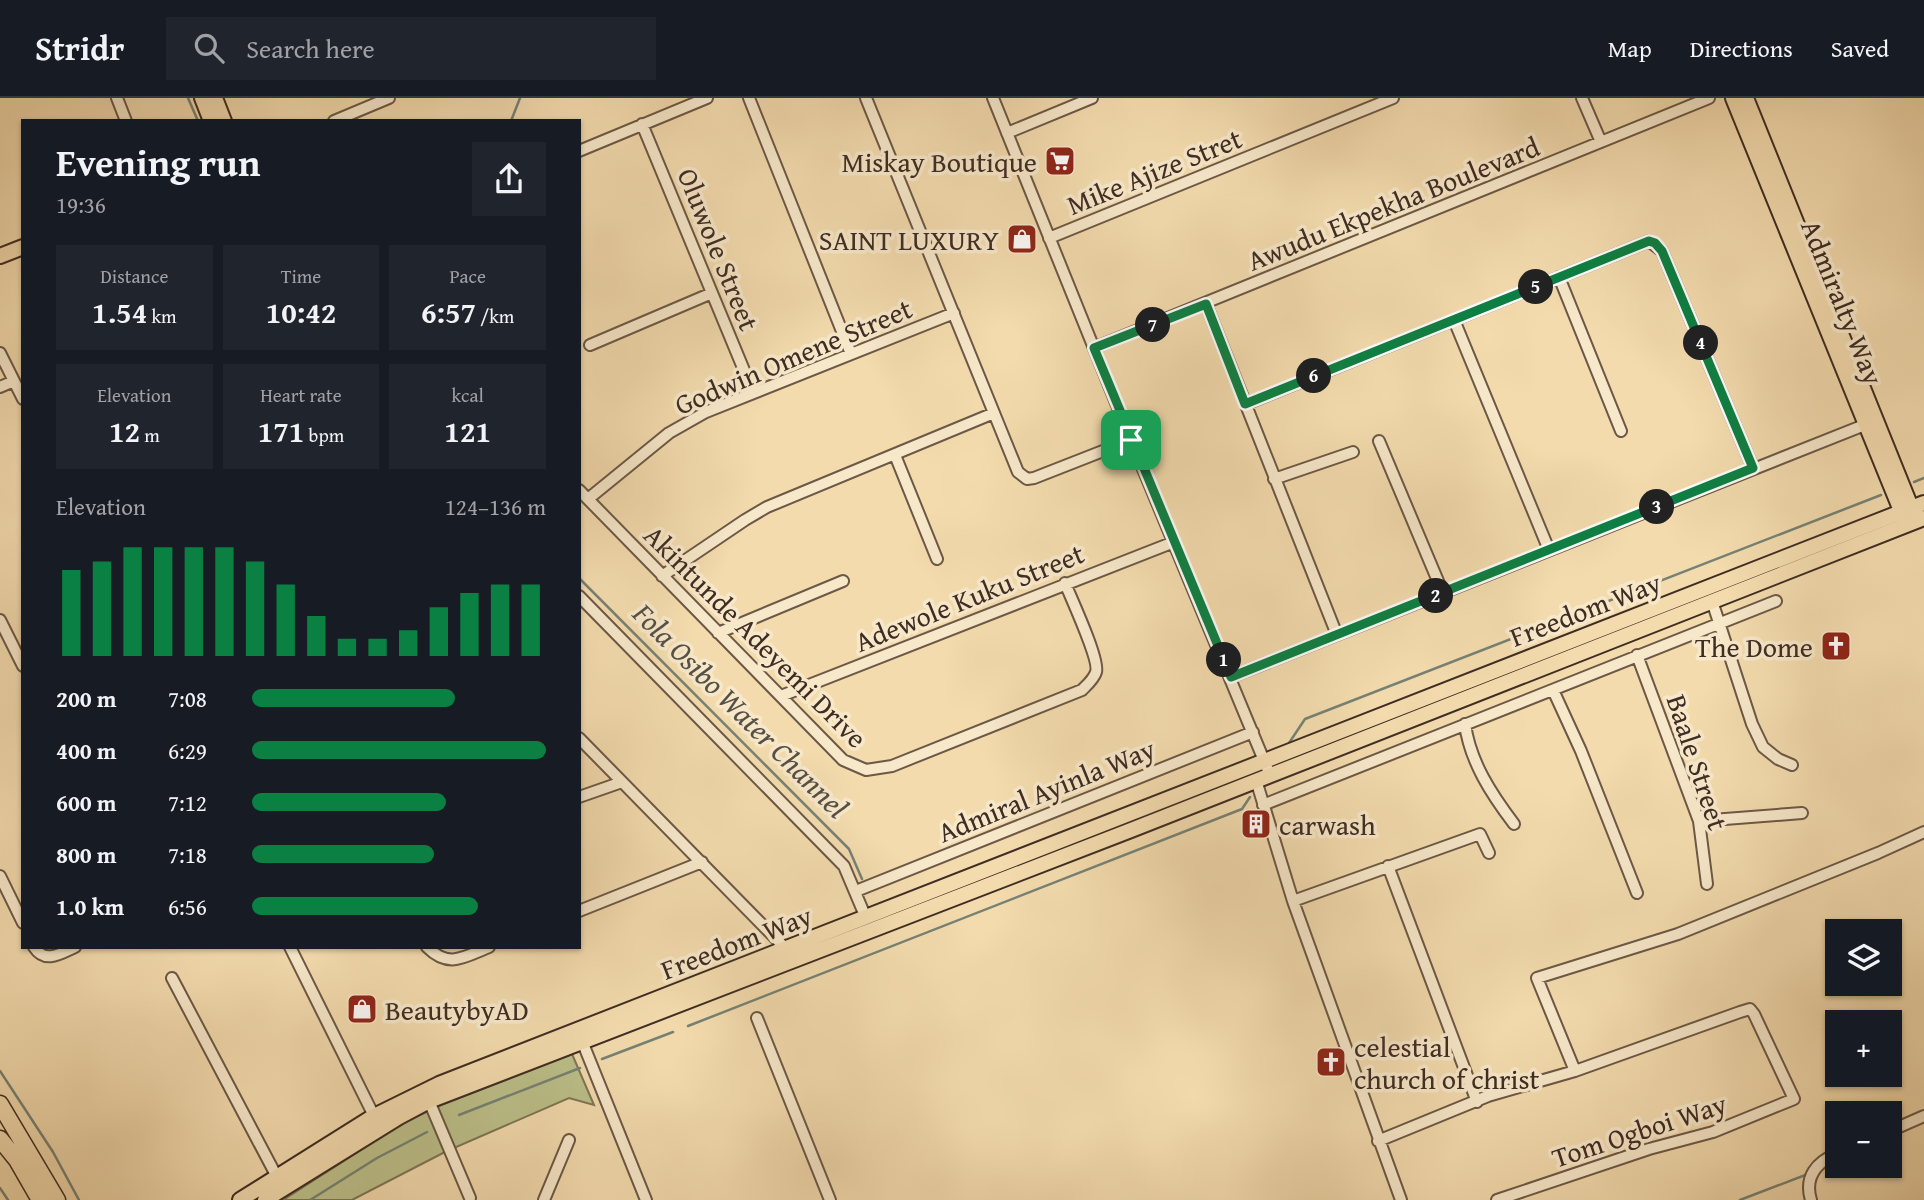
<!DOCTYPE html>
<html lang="en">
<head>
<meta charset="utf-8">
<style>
  :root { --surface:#171b24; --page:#20242c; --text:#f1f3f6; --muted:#9ea1a6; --line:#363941; --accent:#0b8043 }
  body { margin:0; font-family:"Gentium Book Plus",serif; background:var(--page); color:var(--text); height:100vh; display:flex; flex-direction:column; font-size:26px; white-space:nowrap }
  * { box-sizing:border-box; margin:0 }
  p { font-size:23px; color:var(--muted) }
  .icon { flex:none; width:38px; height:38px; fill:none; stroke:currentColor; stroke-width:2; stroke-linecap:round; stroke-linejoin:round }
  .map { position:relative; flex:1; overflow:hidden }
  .drawer { position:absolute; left:21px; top:21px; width:560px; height:830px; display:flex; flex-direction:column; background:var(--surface); border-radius:0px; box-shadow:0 2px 5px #0004 }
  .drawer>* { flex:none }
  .buttons { position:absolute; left:1825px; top:821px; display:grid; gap:14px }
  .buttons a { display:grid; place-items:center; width:77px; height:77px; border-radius:0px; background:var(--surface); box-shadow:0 2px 5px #0004; font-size:35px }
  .pin { position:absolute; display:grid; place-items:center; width:60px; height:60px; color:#fff; margin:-30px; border-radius:14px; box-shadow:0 4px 10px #0006 }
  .km { position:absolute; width:35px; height:35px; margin:-18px; border-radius:50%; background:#222; color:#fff; font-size:19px; line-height:35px; text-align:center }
  .round { display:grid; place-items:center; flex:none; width:74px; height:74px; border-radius:0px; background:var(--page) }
  .headline { display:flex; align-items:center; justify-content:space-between; height:119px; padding:0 35px }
  h1 { font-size:38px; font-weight:800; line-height:52px }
  .figures { display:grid; grid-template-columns:repeat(3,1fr); gap:10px; height:119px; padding:7px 35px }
  .figures div { display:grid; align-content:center; border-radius:0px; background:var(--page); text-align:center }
  .figures b { font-size:30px; font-weight:800 }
  .figures small { font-size:19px; font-weight:400 }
  .figures p { font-size:19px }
  .chart { height:196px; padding:14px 35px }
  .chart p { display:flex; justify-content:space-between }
  .chart svg { width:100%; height:126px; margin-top:7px; stroke:var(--accent); stroke-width:6 }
  ul { padding:0 35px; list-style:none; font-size:23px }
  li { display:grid; grid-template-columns:112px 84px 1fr; align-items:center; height:52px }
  li i { height:18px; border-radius:9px; background:var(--accent) }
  header { display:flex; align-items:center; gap:42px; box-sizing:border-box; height:98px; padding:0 35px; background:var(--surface); border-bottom:2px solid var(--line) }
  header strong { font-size:33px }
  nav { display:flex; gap:38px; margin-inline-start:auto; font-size:24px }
  .search { width:490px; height:63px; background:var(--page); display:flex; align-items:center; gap:18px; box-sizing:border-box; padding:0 24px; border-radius:0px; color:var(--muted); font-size:26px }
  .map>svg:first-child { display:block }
  .green { fill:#bcc08a; stroke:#7e7656; stroke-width:2 }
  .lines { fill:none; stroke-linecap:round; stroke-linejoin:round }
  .stream { stroke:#768274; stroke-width:2.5 }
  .minor-casing { stroke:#6c5846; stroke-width:14 }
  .major-casing { stroke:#3f2c23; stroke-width:18 }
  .highway-casing { stroke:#3f2c23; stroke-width:19 }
  .minor { stroke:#f7e8ca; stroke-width:10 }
  .major { stroke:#f3dbae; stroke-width:14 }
  .highway { stroke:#f3dbae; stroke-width:16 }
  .route-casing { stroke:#fff; stroke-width:14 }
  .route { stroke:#0b8043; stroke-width:9 }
  .labels { text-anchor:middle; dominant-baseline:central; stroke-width:7; stroke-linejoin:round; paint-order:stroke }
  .poi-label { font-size:28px; fill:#3f2c23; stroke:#f7e8ca; text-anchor:end }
  .street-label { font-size:28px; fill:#3f2c23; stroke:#f7e8ca }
  .water-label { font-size:30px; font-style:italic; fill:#565045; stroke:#f7e8ca }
</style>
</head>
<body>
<header>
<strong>Stridr</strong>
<div class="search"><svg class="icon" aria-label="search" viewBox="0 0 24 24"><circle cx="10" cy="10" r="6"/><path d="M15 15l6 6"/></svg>Search here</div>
<nav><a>Map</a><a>Directions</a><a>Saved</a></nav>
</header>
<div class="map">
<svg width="1924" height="1102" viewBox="0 0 1924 1102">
  <rect width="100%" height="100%" fill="#f3dbae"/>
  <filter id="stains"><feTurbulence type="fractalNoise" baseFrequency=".00286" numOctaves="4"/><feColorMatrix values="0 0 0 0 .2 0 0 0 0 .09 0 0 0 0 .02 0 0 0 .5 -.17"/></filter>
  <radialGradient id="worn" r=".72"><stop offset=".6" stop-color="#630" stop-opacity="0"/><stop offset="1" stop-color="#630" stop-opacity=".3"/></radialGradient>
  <path class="green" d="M572 956 594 1007 569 1000 454 1050 449 1042 441 1046 445 1054 352 1102H283L403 1025 441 1007Z"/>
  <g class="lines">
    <path class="stream" d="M188 0 198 23
      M511 23 520 0
      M1914 384 1924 380
      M579 480 849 751 862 781
      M1289 645 1305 621 1881 397
      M688 928 1242 711 1250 699
      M602 961 673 934
      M0 973 53 1054 79 1102
      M459 1017 580 970
      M0 1090 8 1102
      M310 1102 377 1060 427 1034
      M1740 1102 1808 1076"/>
    <g class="minor-casing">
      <path id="minor" d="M117 0 126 23
        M749 0 851 256
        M866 0 1018 374 1027 381 1034 380 1131 342
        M993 0 1131 342 1270 677
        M1582 0 1601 44
        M334 23 389 0
        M642 26 753 294
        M1007 35 1092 0
        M579 53 707 0
        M1049 140 1393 0
        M1559 179 1621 333
        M1206 206 1337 537
        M1454 222 1549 452
        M590 247 712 195
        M1094 250 1709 0
        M0 255 23 301
        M0 289 14 283
        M1246 306 1649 143 1662 153 1753 370
        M1379 343 1443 495
        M895 357 937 461
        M1274 381 1353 354
        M579 392 843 662 866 672 892 668 1082 592C1087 587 1094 581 1096 574 1100 562 1071 500 1065 485
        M588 401 669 335 706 314 954 215
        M662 478 745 422 767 409 994 315
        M579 498 844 768 866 820
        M1712 503 1752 626 1763 649 1778 661 1792 667
        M0 522 23 568
        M718 535 843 483
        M1637 557 1699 723 1707 786
        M1231 579 1872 324
        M1553 592 1581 653 1637 795
        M781 598 1174 444
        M1465 626C1470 664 1492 697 1514 726
        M579 640 789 854
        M1256 682 1293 803 1401 1102
        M579 699 622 684
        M1263 707 1776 503
        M1699 723 1802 715
        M1388 768 1477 1004
        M0 778 23 825
        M856 793 1253 634
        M1293 803 1480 736 1489 755
        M579 813 702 764
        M34 849C45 866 60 856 75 849
        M290 849 376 1022
        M427 849C449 871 464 859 489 849
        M172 880 277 1079
        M757 920 830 1102
        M582 943 646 1102
        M1575 973 1537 880 1678 836 1878 755 1924 734
        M429 1003 470 1100
        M1890 1033 1924 1018
        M1378 1043 1488 998 1575 973 1740 914 1750 911 1754 916 1794 1001 1713 1034 1649 1051 1497 1102
        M544 1102 569 1042
        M1811 1102C1804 1079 1816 1064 1838 1055"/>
    </g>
    <g class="major-casing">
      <path id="major" d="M202 0 211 23
        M215 0 224 23
        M1733 0 1904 420
        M1746 0 1915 419
        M0 158 23 149
        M240 1102 374 1018 439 986 1924 405
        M265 1102 399 1019 429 1003 1131 732 1924 420"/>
    </g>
    <g class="highway-casing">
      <path id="highway" d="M0 1006 57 1102
        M0 1041 17 1062 40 1102"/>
    </g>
    <use href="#minor" class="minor"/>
    <use href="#major" class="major"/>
    <use href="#highway" class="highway"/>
  </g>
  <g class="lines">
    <g class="route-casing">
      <path id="route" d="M1649 143 1655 145 1662 153 1753 370 1231 579 1094 250 1206 206 1245 306Z"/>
    </g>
    <use href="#route" class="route"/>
  </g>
  <defs>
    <g id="supermarket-square" transform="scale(1.575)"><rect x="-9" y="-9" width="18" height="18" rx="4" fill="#8f2418" stroke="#f7e8ca"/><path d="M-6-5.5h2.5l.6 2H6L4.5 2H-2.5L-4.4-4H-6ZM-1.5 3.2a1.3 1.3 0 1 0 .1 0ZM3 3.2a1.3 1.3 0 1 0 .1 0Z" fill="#fff"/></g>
    <g id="shop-square" transform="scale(1.575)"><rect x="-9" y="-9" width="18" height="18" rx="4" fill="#8f2418" stroke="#f7e8ca"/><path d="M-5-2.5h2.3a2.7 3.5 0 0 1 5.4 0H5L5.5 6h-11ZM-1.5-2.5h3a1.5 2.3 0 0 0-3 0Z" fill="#fff"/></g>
    <g id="church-square" transform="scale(1.575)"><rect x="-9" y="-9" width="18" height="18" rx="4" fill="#8f2418" stroke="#f7e8ca"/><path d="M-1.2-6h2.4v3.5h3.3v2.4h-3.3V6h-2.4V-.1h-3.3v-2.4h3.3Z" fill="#fff"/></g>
    <g id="building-square" transform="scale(1.575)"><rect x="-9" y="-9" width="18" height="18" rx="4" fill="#8f2418" stroke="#f7e8ca"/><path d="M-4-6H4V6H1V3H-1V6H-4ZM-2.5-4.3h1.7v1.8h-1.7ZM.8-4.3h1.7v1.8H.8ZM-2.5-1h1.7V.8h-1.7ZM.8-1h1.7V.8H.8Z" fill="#fff"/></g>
  </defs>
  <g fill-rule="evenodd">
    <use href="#supermarket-square" x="1060" y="63"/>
    <use href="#shop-square" x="1022" y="141"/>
    <use href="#church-square" x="1836" y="548"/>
    <use href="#building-square" x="1256" y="726"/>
    <use href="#shop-square" x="362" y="911"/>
    <use href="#church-square" x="1331" y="964"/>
  </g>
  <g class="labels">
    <g class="poi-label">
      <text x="1037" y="63">Miskay Boutique</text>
      <text x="999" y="141">SAINT LUXURY</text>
      <text x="1813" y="548">The Dome</text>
      <text x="1279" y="726" text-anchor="start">carwash</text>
      <text x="385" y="911" text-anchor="start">BeautybyAD</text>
      <text x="1354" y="948" text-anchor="start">celestial<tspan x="1354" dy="32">church of christ</tspan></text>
    </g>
    <g class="street-label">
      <text transform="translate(1154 73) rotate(-22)">Mike Ajize Stret</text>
      <text transform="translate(1393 105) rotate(-22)">Awudu Ekpekha Boulevard</text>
      <text transform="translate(719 151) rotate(68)">Oluwole Street</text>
      <text transform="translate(1843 204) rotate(68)">Admiralty Way</text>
      <text transform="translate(793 258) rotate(-23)">Godwin Omene Street</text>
      <text transform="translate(969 499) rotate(-22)">Adewole Kuku Street</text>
      <text transform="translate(1585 511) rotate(-21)">Freedom Way</text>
      <text transform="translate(756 538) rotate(45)">Akintunde Adeyemi Drive</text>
      <text transform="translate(1698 664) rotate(72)">Baale Street</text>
      <text transform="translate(1046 692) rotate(-22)">Admiral Ayinla Way</text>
      <text transform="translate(736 844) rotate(-21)">Freedom Way</text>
      <text transform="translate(1639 1032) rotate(-18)">Tom Ogboi Way</text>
    </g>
    <g class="water-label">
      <text transform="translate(741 612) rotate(45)">Fola Osibo Water Channel</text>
    </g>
  </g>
  <rect width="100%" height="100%" filter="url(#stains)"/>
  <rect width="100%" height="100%" fill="url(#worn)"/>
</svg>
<div class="buttons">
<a><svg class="icon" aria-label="layers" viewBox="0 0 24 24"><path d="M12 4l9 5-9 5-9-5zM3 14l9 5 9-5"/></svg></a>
<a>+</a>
<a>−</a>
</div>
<div class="pin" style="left:1131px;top:342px;background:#1e9e55"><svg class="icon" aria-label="arrive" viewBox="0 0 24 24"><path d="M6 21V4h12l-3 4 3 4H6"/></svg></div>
<b class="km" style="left:1224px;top:562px">1</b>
<b class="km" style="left:1436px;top:498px">2</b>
<b class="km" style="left:1657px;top:409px">3</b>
<b class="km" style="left:1701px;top:245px">4</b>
<b class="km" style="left:1536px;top:189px">5</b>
<b class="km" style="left:1314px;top:278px">6</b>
<b class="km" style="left:1153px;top:227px">7</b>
<section class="drawer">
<div class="headline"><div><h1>Evening run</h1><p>19:36</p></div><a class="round"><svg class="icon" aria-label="share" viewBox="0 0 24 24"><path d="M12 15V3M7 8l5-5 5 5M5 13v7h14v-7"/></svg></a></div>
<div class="figures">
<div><p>Distance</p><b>1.54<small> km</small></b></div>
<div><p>Time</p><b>10:42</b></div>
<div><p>Pace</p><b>6:57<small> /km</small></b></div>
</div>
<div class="figures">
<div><p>Elevation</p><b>12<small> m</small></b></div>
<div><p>Heart rate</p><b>171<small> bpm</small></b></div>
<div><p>kcal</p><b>121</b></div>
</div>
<div class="chart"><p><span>Elevation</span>124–136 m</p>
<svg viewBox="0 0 160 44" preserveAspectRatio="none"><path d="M5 44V14M15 44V11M25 44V6M35 44V6M45 44V6M55 44V6M65 44V11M75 44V19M85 44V30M95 44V38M105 44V38M115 44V35M125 44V27M135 44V22M145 44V19M155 44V19"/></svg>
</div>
<ul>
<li><b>200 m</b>7:08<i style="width:69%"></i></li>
<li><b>400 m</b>6:29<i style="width:100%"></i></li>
<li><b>600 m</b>7:12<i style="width:66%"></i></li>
<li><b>800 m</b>7:18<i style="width:62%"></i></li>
<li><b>1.0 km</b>6:56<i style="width:77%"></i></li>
</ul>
</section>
</div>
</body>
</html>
